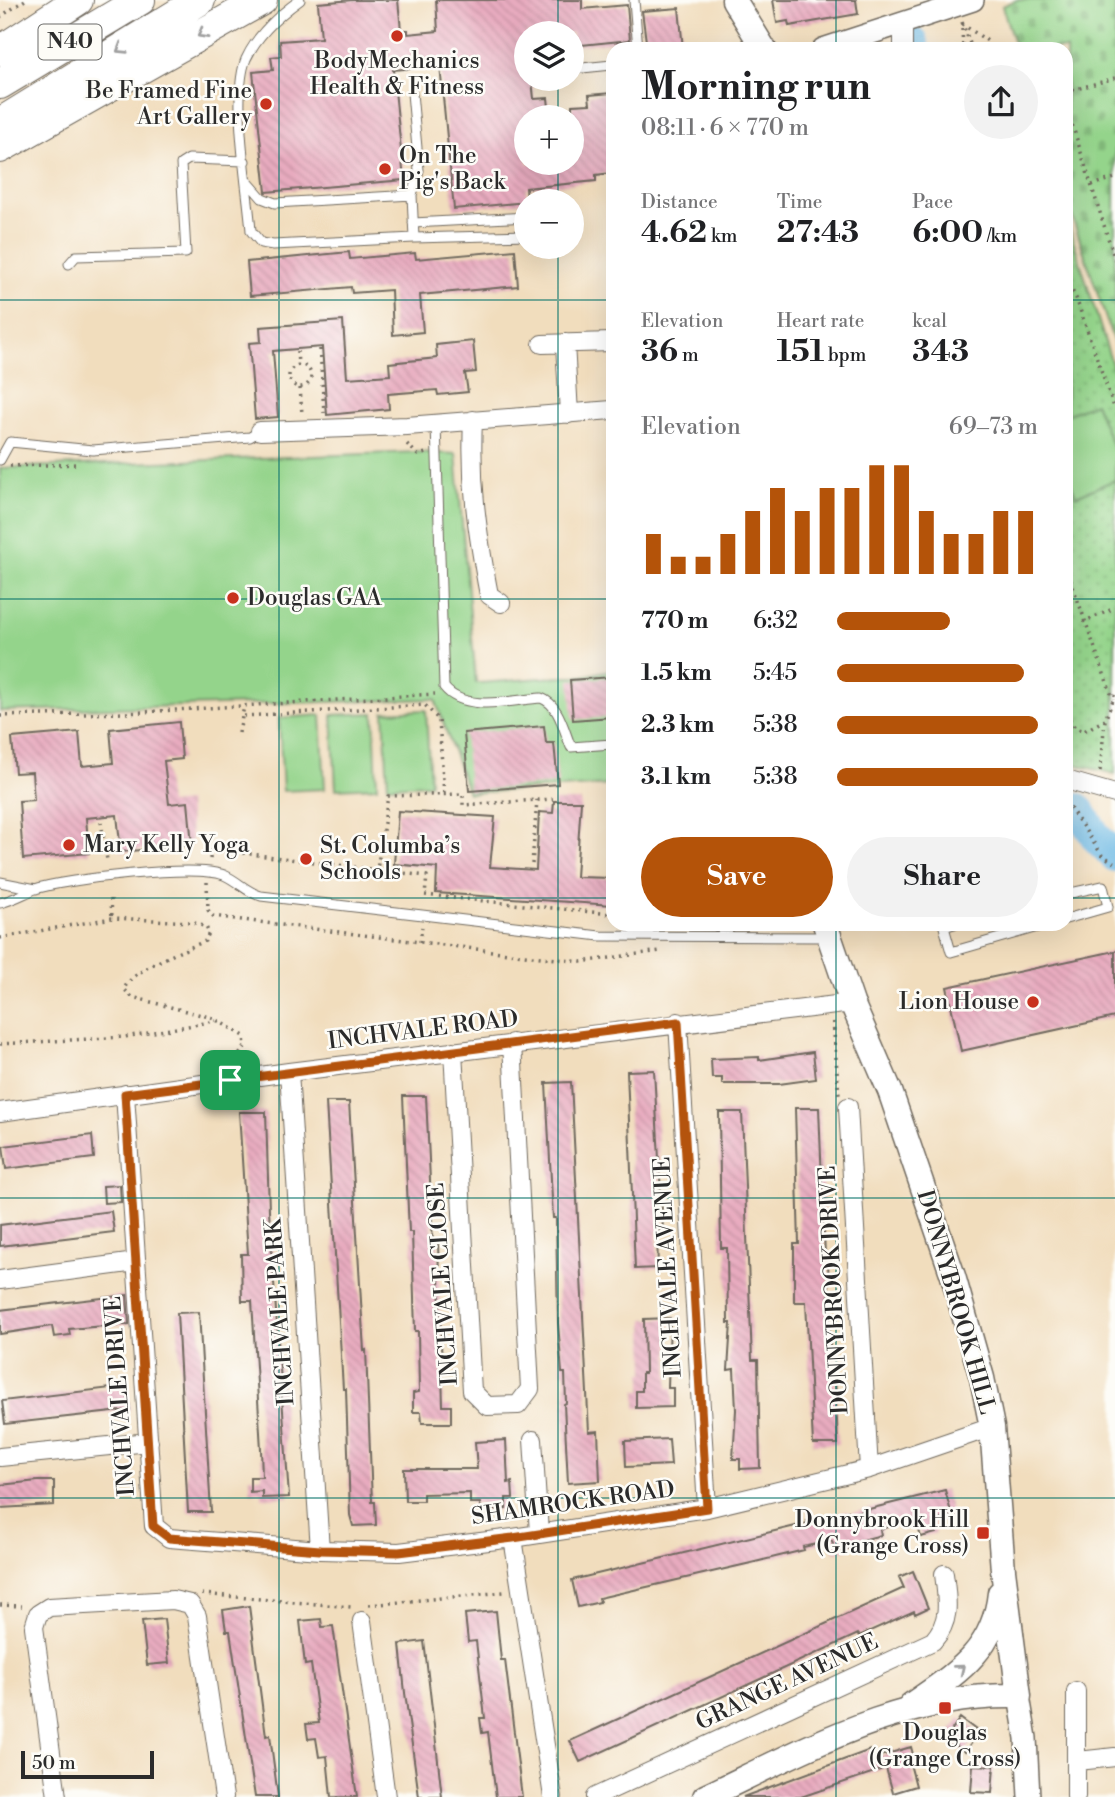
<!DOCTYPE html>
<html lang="en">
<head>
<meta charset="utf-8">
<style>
  :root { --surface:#fff; --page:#f2f2f2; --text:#202124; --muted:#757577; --accent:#b45309 }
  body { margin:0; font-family:"Libre Bodoni",serif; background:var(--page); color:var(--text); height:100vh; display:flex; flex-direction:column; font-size:26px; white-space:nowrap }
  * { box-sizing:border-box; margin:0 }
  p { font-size:23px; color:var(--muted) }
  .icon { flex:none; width:38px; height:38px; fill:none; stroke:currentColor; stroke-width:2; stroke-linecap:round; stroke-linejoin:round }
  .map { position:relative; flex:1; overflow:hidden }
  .side { position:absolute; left:606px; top:42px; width:467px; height:889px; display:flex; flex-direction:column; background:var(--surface); border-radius:21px; box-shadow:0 7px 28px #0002 }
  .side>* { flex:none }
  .fabs { position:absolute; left:514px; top:21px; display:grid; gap:14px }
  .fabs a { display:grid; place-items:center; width:70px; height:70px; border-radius:50%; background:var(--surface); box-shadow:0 7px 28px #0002; font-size:35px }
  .scale { position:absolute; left:21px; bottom:18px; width:133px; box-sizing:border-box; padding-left:7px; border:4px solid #2b2b2b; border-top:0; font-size:19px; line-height:24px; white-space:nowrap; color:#2b2b2b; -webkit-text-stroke:5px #fdfcf7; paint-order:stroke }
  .pin { position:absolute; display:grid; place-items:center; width:60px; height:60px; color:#fff; margin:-30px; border-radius:14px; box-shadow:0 4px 10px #0006 }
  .round { display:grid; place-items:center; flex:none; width:74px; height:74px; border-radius:37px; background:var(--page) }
  .headline { display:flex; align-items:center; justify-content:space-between; height:119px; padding:0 35px }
  h1 { font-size:38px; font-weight:700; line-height:52px }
  .figures { display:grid; grid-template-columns:repeat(3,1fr); gap:10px; height:119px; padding:7px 35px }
  .figures div { display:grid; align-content:center }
  .figures b { font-size:30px; font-weight:700 }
  .figures small { font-size:19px; font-weight:400 }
  .figures p { font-size:19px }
  .chart { height:196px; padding:14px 35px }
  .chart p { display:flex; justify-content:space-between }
  .chart svg { width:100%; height:126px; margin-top:7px; stroke:var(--accent); stroke-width:6 }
  .primary-button { display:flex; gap:14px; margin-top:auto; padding:14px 35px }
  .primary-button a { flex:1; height:80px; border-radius:42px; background:var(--accent); color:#fff; font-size:28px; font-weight:700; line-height:80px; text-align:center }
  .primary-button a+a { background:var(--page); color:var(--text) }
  ul { padding:0 35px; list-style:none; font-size:23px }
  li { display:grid; grid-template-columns:112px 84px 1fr; align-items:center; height:52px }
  li i { height:18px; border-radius:9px; background:var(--accent) }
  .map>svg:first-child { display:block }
  .cemetery { fill:url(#cemetery-stones); stroke:#60805b; stroke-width:2 }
  .park { fill:url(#park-dots); stroke:#60805b; stroke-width:2 }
  .pitch { fill:#94d48b; stroke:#60805b; stroke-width:2 }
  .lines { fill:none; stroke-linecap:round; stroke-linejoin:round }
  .river { stroke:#6ab8e4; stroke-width:32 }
  .building { fill:url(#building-back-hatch) }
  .service-casing { stroke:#70695e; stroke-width:11 }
  .minor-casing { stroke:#70695e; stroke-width:20 }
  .tertiary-casing { stroke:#70695e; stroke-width:24 }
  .secondary-casing { stroke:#70695e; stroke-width:27 }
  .trunk-casing { stroke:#70695e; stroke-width:32 }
  .path { stroke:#70695e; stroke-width:3.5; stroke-dasharray:2 5; stroke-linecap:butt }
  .service { stroke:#fff; stroke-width:9 }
  .minor { stroke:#fff; stroke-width:18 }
  .tertiary { stroke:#fff; stroke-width:21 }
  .secondary { stroke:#fff; stroke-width:24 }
  .trunk { stroke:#fff; stroke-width:30 }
  .oneway { stroke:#a0a0a0 }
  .route-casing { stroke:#fff; stroke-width:14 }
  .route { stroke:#b45309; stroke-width:9 }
  .grid { fill:none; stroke:#0f766e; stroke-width:2; stroke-opacity:0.55 }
  .poi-dot { fill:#c8321e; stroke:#fdfcf7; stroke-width:2.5 }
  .labels { text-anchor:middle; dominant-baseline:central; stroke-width:5; stroke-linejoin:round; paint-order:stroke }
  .shield { fill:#fdfcf7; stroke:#6a6a68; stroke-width:2 }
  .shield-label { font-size:21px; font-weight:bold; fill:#2b2b2b }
  .poi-label { font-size:23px; fill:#2b2b2b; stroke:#fdfcf7; text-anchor:start }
  .street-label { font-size:23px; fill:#2b2b2b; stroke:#fdfcf7 }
</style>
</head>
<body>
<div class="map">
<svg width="1115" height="1797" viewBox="0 0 1115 1797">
  <defs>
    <pattern id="cemetery-stones" width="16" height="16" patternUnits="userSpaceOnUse" patternTransform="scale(1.75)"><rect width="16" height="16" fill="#94d48b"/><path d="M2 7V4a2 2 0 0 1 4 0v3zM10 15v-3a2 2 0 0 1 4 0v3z" fill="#80b678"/></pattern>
    <pattern id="park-dots" width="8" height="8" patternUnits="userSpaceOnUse" patternTransform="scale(1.75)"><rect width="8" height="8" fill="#94d48b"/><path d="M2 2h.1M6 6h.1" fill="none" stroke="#80b678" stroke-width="1.8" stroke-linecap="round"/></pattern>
    <pattern id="building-back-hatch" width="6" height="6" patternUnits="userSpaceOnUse" patternTransform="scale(1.75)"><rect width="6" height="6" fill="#e8abbf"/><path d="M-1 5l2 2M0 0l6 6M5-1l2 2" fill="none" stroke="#c793a4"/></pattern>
  </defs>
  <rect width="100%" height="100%" fill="#fdfcf7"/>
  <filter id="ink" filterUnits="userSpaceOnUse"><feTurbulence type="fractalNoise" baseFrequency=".0143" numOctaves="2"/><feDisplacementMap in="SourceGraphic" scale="14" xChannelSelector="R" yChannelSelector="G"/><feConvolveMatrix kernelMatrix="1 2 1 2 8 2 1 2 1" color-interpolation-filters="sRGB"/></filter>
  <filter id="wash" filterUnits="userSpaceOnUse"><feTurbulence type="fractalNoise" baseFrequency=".00686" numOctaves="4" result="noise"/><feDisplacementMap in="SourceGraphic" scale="28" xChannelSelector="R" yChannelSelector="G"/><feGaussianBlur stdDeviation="1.57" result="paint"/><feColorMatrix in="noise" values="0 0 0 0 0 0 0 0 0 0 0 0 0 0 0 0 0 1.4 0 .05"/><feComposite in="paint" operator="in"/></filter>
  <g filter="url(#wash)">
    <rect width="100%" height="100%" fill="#f1ddbd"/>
    <path class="cemetery" d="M1017 0H1115V346L1066 198V49H1016L1002 6Z"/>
    <path class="park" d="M1066 217 1115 374V774L1066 762Z"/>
    <path class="pitch" d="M1095 403 1115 452V480L1076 496 1066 470V415Z
      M418 452 456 454 476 683C509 682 541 676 574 677 587 677 600 671 612 670V785L468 793 435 699 0 711V468Z
      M426 710 430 784 388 786 384 712Z
      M374 713 377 787 336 789 332 715Z
      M321 715 325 789 283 791 279 718Z"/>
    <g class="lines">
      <path class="river" d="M913 43V49
        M1078 809 1097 838 1115 856"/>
    </g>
    <g id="blocks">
      <path class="building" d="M353 0H398L401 30H408V34L438 31 436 0H582V9L627 5 630 40 572 46V33H527V79H532L534 99 548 98 550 117H527V163H572V105L590 104 589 95 612 93V173L596 175V181L526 188 527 202 454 209 440 66 393 70 404 180 266 192 253 72 273 70 271 57 281 56 280 41 321 38 318 3Z
        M773 0H856L858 14 789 26 788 21 777 23Z
        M679 8 683 49H647L642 11Z
        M515 250 518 286 420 295 423 332 393 335 391 290 352 293 351 287 250 296 247 262 349 252 350 259 415 253 416 259Z
        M343 321 347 378 390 375 389 363 437 358 436 345 473 341 476 372 465 373 468 392 438 395 437 390 388 394 389 409 327 415 322 347 273 351 278 417 255 419 249 343 261 342 260 327Z
        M612 677V717L573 720 570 680Z
        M179 722 182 759 164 761 169 804 188 802 192 845 121 852 117 815 86 818 89 853 23 859 19 801 34 800 32 772 15 773 12 738 79 732 82 766 113 763 110 729Z
        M544 726 546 743H554L558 784 469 791 464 733Z
        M554 801H581L576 877 612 878V905L436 893 437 868 394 864 398 811 495 817 490 867 536 870 539 812 553 813Z
        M1115 951V1017L961 1051 947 987Z
        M813 1052 816 1079 779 1084H722V1078H712L711 1059 759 1057V1060Z
        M654 1070 663 1230 657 1231 658 1268 635 1269 627 1071Z
        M571 1082 589 1432 598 1431 600 1481 568 1483 564 1404 566 1403 565 1373H562L558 1323 556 1218H553L546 1083Z
        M403 1096H426L433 1244 438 1243 443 1406H451V1423H422L421 1412H413V1393L419 1392 418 1331H415L412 1232H409Z
        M326 1102H349L364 1351 366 1350 372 1502H375L376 1525 353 1526 350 1515 346 1389H343Z
        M795 1108H819L825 1256H828L830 1350H834L838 1444H813L806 1302H794V1244H799Z
        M239 1112H266L269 1211 289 1497 262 1498V1491L250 1492V1477H262L261 1449 252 1301H242L241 1254H248Z
        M719 1112H742L752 1360H758L760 1468 740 1469V1459H733L736 1410 734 1369 728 1370 731 1323H728L727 1248H721Z
        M92 1135 94 1158 6 1169 3 1146Z
        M120 1185 121 1202 104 1203 103 1186Z
        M111 1211 114 1232 0 1246V1225Z
        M127 1295 129 1324 69 1329 70 1335 54 1337 52 1326 0 1334V1310Z
        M199 1312 211 1512H188L177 1313Z
        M670 1318 668 1388H673V1407L636 1408V1391H642V1373H645L644 1319Z
        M127 1386 130 1410 5 1424 2 1401Z
        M669 1439 671 1465 626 1467 625 1441Z
        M506 1440 508 1483 512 1482 513 1498H506V1509L481 1511 480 1503H470V1493L423 1494V1501H405L404 1469H477L475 1442Z
        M38 1481H54V1505L0 1508V1485Z
        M945 1490 952 1516 933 1521 936 1533 921 1537 916 1520 880 1529 881 1535 848 1544 849 1549 835 1552 832 1541 803 1547 804 1550 751 1563 599 1598 600 1602 578 1607 572 1580 808 1523 807 1521 848 1511 849 1514Z
        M913 1571 928 1608 915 1614 914 1611 859 1636 858 1634 580 1762 570 1741 904 1588 899 1577Z
        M249 1606 266 1736 270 1735 278 1797H255L230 1631H226L223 1610Z
        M496 1611 501 1660H505L522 1797H496L488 1732 482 1733 480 1718H485L476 1641 468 1642 465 1614Z
        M164 1619 169 1663 147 1665 142 1621Z
        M321 1619 322 1627 333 1626 357 1797H331L327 1756 319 1757 316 1738 308 1739 306 1724 319 1723 311 1664 305 1665 300 1621Z
        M424 1641 435 1734 442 1797H419L405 1693 400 1644Z
        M960 1718 976 1730 973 1735 976 1737 965 1752 946 1738Z
        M911 1747 914 1758 909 1760 916 1786 893 1793 886 1768 801 1797H743L870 1750 873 1758Z
        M973 1765 994 1766 992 1793 971 1792Z"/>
    </g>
  </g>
  <g filter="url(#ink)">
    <use href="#blocks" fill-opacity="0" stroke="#70695e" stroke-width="2"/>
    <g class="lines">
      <g class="service-casing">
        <path id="service" d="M300 0C279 15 257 35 246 59 231 95 248 190 251 231L261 243 273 245 414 238
          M634 0 638 49
          M572 69 612 65
          M248 182 262 198 275 203 412 195 414 238 527 235
          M412 195 419 170 412 93
          M413 223 527 217
          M69 264 76 256 186 253 181 164 189 159 245 161
          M436 424 444 687C464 713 512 700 541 698 559 704 564 731 571 747L612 744
          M0 460 10 442 93 450 250 437 260 431
          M0 882 36 889
          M1066 894 1103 886 1108 907 1066 919
          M0 903C13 900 23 894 35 889 67 879 194 864 224 875 238 881 246 892 261 896L600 936 825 937
          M954 924 944 927 951 952 1048 924"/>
      </g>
      <g class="minor-casing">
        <path id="minor" d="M903 49V22
          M565 343 569 414
          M542 344 612 342
          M473 420C470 484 477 532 489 595L501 603
          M260 431 407 426 612 410
          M1066 780 1115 794
          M678 1022 707 1508
          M453 1051 472 1391 487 1406 518 1405 530 1389 512 1043
          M289 1072 320 1550
          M125 1094 154 1526 169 1538 320 1550 399 1552 513 1538 707 1508 869 1469 992 1427
          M848 1107 869 1469
          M0 1112 289 1072 852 1003
          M0 1280 136 1262
          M533 1440 539 1533
          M0 1457 149 1442
          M513 1538 553 1797
          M362 1621 386 1797
          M1078 1761 1115 1757
          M57 1797 34 1627 38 1614 49 1607 173 1600 190 1604 197 1616 224 1797
          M595 1797 933 1641C952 1620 947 1599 944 1574
          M1076 1797V1691"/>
      </g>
      <g class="tertiary-casing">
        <path id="tertiary" d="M823 49 973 0
          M1019 1696 1026 1738 1029 1797"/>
      </g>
      <g class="secondary-casing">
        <path id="secondary" d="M734 0 764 49
          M911 1705C955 1674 994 1652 1000 1593
          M705 1797C806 1749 904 1693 1019 1696L1003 1570 992 1427 982 1378 953 1276 890 1091 852 1003 825 924"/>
      </g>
      <g class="trunk-casing">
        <path id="trunk" d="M0 51 78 0
          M0 84 140 0
          M0 123 200 0
          M0 148 262 0"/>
      </g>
      <path class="path" d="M0 17 25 0
        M962 22 972 49
        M962 24 989 42 990 49
        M962 29 963 49
        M1066 92 1115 78
        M1066 105 1115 260
        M1092 185 1115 178
        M1066 279 1076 298 1115 410
        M320 349 324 413
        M297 351 298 365
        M289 376a11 11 0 1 1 22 0a11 11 0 1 1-22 0Z
        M300 388 302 414
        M407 444 418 455 426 453
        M10 466 79 464
        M1066 567 1113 699
        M1083 622 1115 608
        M1066 713 1075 728 1084 731 1105 720
        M0 716 126 713 435 694
        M244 716 425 705 439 720 444 795
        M239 733 244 706
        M1100 771 1105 720 1115 695
        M1066 802 1102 855 1115 863
        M101 822 107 860
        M210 859 211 849 377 870 388 796 463 794V805L553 799
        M532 864 537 800
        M377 870 427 876 425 895
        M207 882 208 910 213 916 242 920 581 962 660 951
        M425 895 612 914
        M111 899 112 918
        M0 938 112 918 192 922 206 927 209 933 205 941C185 950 132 969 124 989L132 997 213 1018 244 1036 245 1047 232 1064
        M420 942 422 927
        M833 1022 839 1094
        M0 1044 125 1037 216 1021
        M202 1594 351 1607
        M0 1605 22 1606
        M369 1605 504 1592"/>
      <use href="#service" class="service"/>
      <use href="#minor" class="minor"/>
      <use href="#tertiary" class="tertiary"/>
      <use href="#secondary" class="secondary"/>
      <use href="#trunk" class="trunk"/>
    </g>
    <defs><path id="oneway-chevron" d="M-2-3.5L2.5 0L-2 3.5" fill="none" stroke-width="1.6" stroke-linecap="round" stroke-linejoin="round" transform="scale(1.75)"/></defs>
    <g class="oneway">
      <use href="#oneway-chevron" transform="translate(202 34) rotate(150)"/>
      <use href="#oneway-chevron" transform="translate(121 49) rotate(148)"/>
      <use href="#oneway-chevron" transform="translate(960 1669) rotate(-39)"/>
    </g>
  </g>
  <g class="lines" filter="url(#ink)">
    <g class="route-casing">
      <path id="route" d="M678 1022 707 1508 513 1538 399 1552 320 1550 169 1538 153 1526 125 1094Z"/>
    </g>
    <use href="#route" class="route"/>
  </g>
  <path class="grid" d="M279 0V1797M558 0V33M836 0V49M558 79V117M558 163V201M558 247V1797M0 300H612M1066 300H1115M0 599H612M1066 599H1115M0 898H612M1066 898H1115M836 924V1797M0 1198H1115M0 1498H1115"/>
  <g class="poi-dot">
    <circle cx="397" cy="36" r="7"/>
    <circle cx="266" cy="104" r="7"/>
    <circle cx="385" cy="169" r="7"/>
    <circle cx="233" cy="598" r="7"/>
    <circle cx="69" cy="845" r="7"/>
    <circle cx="306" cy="859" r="7"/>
    <circle cx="1033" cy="1002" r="7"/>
    <rect x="976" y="1526" width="14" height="14" rx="3.5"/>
    <rect x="938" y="1701" width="14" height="14" rx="3.5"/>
  </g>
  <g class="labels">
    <rect class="shield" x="38.5" y="24.5" width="63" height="35" rx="5"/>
    <g class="shield-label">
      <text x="70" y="42">N40</text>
    </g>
    <g class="poi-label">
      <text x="397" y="61" text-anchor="middle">BodyMechanics<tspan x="397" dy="26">Health &amp; Fitness</tspan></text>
      <text x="252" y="91" text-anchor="end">Be Framed Fine<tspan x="252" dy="26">Art Gallery</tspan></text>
      <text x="399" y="156">On The<tspan x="399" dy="26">Pig's Back</tspan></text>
      <text x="247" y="598">Douglas GAA</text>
      <text x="83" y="845">Mary Kelly Yoga</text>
      <text x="320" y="846">St. Columba’s<tspan x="320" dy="26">Schools</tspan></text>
      <text x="1019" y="1002" text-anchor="end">Lion House</text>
      <text x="969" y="1520" text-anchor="end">Donnybrook Hill<tspan x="969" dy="26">(Grange Cross)</tspan></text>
      <text x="945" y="1733" text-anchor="middle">Douglas<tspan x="945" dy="26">(Grange Cross)</tspan></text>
    </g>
    <g class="street-label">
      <text transform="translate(423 1030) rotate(-7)">INCHVALE ROAD</text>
      <text transform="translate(668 1267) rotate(-93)">INCHVALE AVENUE</text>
      <text transform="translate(443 1284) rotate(-94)">INCHVALE CLOSE</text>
      <text transform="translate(834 1290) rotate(-93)">DONNYBROOK DRIVE</text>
      <text transform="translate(956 1302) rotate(74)">DONNYBROOK HILL</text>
      <text transform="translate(280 1312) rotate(-94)">INCHVALE PARK</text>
      <text transform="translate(120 1396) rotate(-94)">INCHVALE DRIVE</text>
      <text transform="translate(573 1503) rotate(-8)">SHAMROCK ROAD</text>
      <text transform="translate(787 1682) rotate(-25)">GRANGE AVENUE</text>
    </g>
  </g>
</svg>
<div class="fabs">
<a><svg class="icon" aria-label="layers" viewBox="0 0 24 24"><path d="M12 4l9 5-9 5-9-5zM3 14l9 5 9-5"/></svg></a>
<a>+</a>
<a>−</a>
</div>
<div class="scale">50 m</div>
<div class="pin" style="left:230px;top:1080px;background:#1e9e55"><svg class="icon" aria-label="arrive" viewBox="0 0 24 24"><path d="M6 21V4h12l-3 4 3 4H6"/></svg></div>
<section class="side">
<div class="headline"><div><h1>Morning run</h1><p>08:11 · 6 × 770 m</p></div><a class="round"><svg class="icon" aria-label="share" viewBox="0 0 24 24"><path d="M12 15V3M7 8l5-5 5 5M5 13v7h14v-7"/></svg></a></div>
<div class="figures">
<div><p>Distance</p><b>4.62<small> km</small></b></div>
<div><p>Time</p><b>27:43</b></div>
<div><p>Pace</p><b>6:00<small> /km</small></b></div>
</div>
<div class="figures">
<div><p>Elevation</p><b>36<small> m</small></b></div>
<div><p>Heart rate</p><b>151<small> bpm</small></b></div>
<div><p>kcal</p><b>343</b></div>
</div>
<div class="chart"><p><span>Elevation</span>69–73 m</p>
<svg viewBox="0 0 160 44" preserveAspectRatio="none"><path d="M5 44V30M15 44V38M25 44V38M35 44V30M45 44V22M55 44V14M65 44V22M75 44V14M85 44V14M95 44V6M105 44V6M115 44V22M125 44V30M135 44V30M145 44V22M155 44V22"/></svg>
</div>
<ul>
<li><b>770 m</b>6:32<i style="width:56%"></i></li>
<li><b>1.5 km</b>5:45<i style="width:93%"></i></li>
<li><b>2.3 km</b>5:38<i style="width:100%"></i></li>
<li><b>3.1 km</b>5:38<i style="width:100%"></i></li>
</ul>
<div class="primary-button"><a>Save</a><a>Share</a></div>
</section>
</div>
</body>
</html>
